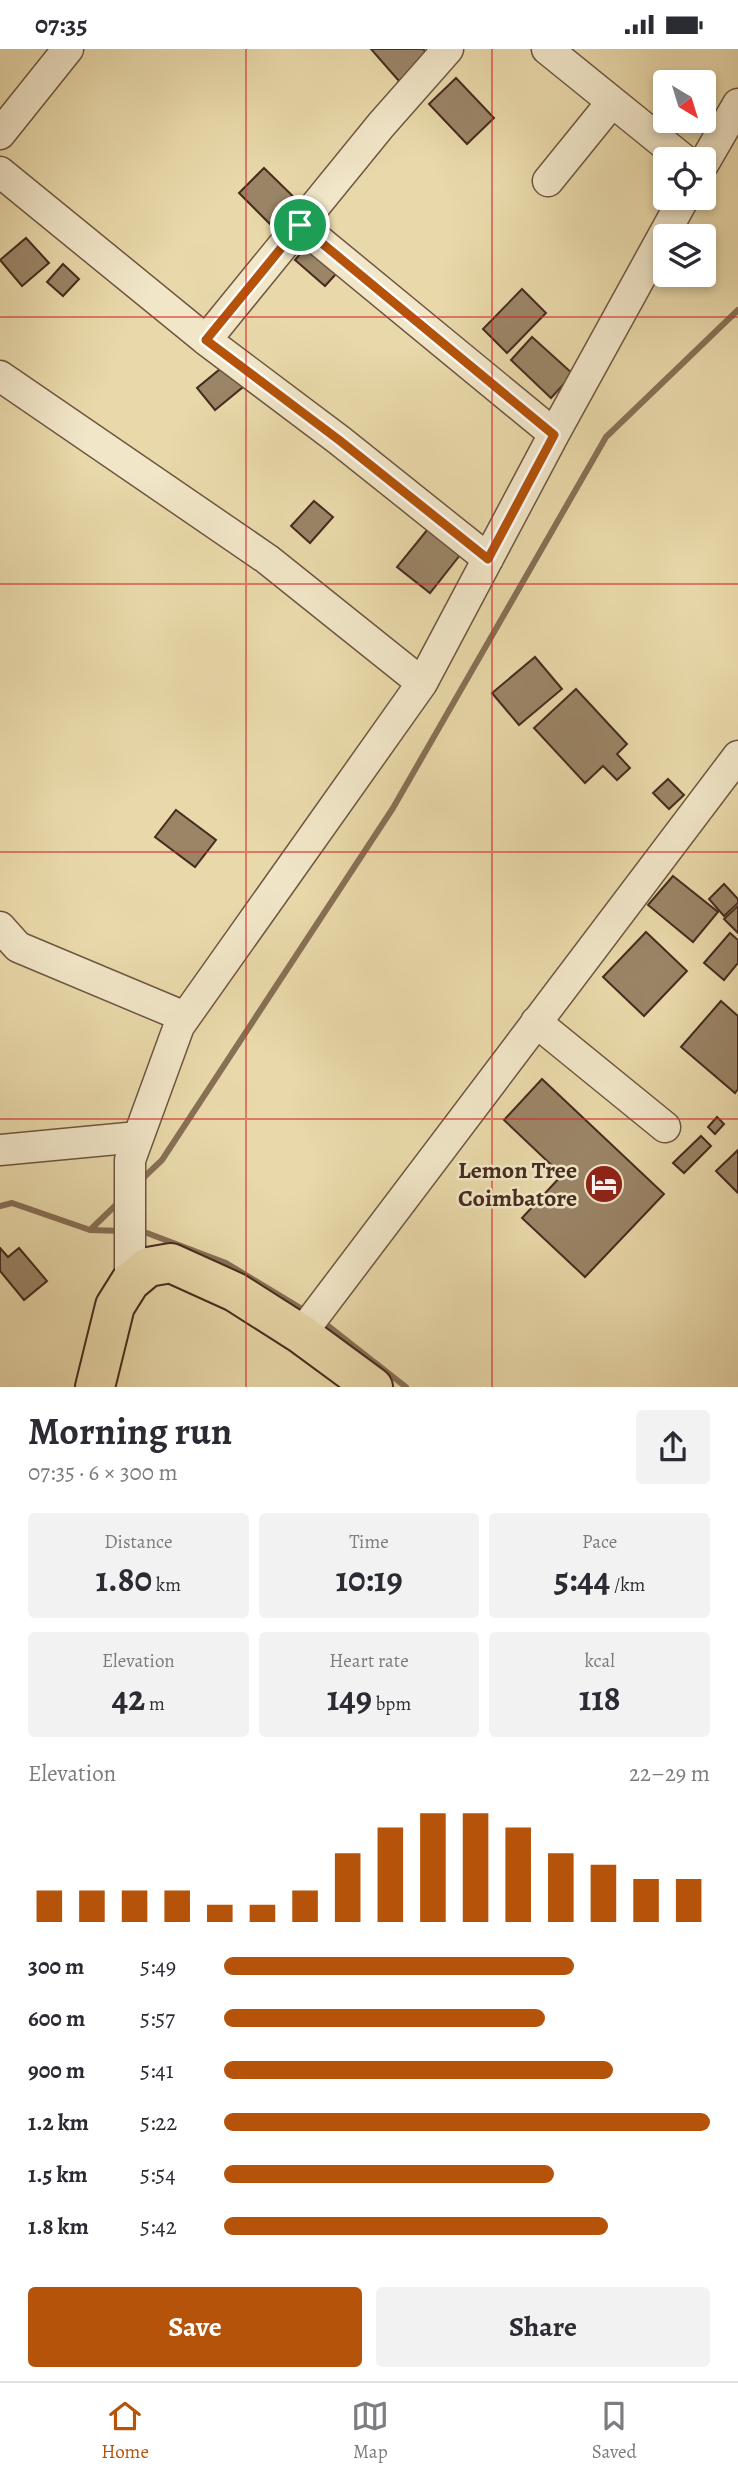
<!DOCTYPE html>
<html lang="en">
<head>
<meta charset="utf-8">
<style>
  :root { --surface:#fff; --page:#f2f2f3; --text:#2b2b33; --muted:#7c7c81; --line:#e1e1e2; --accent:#b45309 }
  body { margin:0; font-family:Alegreya,serif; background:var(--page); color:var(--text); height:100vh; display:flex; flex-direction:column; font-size:26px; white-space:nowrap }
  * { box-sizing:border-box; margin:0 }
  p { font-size:23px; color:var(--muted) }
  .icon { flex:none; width:38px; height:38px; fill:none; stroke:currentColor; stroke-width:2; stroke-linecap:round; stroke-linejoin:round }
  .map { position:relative; height:1338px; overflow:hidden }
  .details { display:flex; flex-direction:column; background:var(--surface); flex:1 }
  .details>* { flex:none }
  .needle { width:46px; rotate:142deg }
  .buttons { position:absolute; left:653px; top:21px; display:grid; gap:14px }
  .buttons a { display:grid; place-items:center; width:63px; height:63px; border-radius:7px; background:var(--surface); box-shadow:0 4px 10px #0003; font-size:35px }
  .pin { position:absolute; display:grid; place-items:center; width:60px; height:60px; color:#fff; margin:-30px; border:4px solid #fff; border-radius:50%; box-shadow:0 2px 7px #0007 }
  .round { display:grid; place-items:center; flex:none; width:74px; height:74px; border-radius:7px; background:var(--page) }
  .headline { display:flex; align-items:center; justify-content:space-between; height:119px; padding:0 28px }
  h1 { font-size:38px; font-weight:700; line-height:52px }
  .metrics { display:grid; grid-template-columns:repeat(3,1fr); gap:10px; height:119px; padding:7px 28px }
  .metrics div { display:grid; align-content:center; border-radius:7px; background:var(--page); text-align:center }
  .metrics b { font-size:35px; font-weight:700 }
  .metrics small { font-size:19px; font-weight:400 }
  .metrics p { font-size:19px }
  .chart { height:196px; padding:14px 28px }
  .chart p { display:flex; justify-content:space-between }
  .chart svg { width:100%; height:126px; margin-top:7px; stroke:var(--accent); stroke-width:6 }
  .button { display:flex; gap:14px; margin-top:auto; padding:14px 28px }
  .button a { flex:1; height:80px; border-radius:7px; background:var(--accent); color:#fff; font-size:28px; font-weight:700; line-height:80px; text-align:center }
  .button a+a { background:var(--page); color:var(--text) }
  ul { padding:0 28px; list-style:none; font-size:23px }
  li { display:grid; grid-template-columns:112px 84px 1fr; align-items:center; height:52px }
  li i { height:18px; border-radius:9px; background:var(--accent) }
  .status { display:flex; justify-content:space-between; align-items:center; height:49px; padding:0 35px; background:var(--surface); direction:ltr }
  .status svg { height:19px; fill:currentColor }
  .dock { display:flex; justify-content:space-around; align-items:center; height:98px; border-top:2px solid var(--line); background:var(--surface); font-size:19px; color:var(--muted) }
  .dock a { display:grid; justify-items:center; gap:4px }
  .dock .active { color:var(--accent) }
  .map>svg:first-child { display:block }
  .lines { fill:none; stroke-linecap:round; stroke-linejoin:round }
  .stream { stroke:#877055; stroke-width:6 }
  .building { fill:#9b8567; stroke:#462b1e; stroke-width:2 }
  .minor-casing { stroke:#6f5641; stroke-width:33 }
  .major-casing { stroke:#462b1e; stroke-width:42 }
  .minor { stroke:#f1e6c8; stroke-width:30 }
  .major { stroke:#e9d9aa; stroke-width:38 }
  .route-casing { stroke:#fff; stroke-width:14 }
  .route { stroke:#b45309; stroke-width:9 }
  .grid { fill:none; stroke:#d62828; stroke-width:2; stroke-opacity:0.55 }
  .labels { text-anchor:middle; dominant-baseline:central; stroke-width:5; stroke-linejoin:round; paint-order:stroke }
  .poi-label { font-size:24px; font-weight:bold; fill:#462b1e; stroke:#f1e6c8; text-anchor:end }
</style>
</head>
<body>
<div class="status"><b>07:35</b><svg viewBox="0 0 49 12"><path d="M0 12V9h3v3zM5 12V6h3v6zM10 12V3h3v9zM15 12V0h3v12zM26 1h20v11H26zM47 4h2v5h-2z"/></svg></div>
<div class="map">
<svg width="738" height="1338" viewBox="0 0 738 1338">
  <rect width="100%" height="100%" fill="#e9d9aa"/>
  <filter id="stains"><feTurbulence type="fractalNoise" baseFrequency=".00286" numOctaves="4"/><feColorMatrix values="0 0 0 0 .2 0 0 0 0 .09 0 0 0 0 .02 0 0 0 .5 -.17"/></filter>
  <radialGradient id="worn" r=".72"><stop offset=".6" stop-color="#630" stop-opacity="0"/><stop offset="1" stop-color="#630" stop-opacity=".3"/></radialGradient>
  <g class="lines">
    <path class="stream" d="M140 1132 162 1111 393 759 606 388 738 261
      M0 1157 12 1154 90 1181 120 1152
      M90 1181 123 1182
      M138 1183 147 1184 226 1214 307 1263
      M322 1272 406 1338"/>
  </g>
  <path class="building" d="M371 0H423L429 6 399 32Z
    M456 29 494 69 467 95 429 55Z
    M264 119 305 159 280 185 239 144Z
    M26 189 49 214 22 237 0 211Z
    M314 189 345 215 325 237 295 211Z
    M63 215 79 230 63 247 47 233Z
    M522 240 546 264 507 304 483 280Z
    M532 288 573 325 551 349 511 311Z
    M225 316 243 338 215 361 197 339Z
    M314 452 333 468 310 494 291 477Z
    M432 475 464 501 430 544 397 518Z
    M535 608 562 640 519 676 492 644Z
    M576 640 627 695 617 705 630 719 617 731 603 717 585 734 534 679Z
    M668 730 684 746 669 760 653 744Z
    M176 761 216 791 195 818 155 788Z
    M673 827 718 863 693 893 648 856Z
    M724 835 738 850V854L724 867 709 850Z
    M738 857V884L724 870Z
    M646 883 687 922 644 967 603 928Z
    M730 884 738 891V914L724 931 704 914Z
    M721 952 738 967V1040L735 1044 681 998Z
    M542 1030 664 1145 585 1228 522 1169 562 1126 504 1071Z
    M717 1068 724 1075 715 1085 708 1078Z
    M701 1087 711 1097 684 1124 673 1114Z
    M738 1101V1144L716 1122Z
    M0 1199 8 1208 19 1199 47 1232 24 1251 0 1222Z"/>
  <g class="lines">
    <g class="minor-casing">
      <path id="minor" d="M547 0 683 110
        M0 85 68 0
        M704 114 738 55
        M0 123 206 291 339 391 488 510
        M548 132 612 53
        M300 176 554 385
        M206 291 381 76 448 0
        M0 327 267 510 422 634
        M0 878 18 898 185 968
        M536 973 665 1078
        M0 1101 138 1088
        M130 1233V1111L179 977 422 634 554 385 684 149
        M301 1285 738 707"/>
    </g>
    <g class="major-casing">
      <path id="major" d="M95 1338 115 1257 130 1233 148 1218 171 1214 235 1243 301 1285 373 1338"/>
    </g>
    <use href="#minor" class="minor"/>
    <use href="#major" class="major"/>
  </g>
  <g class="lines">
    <g class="route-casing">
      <path id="route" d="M300 176 554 386 488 510 339 391 206 291Z"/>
    </g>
    <use href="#route" class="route"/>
  </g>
  <path class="grid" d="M246 0V1338M492 0V1338M0 268H738M0 535H738M0 803H738M0 1070H738"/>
  <defs>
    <g id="hotel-disc" transform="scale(2.0125)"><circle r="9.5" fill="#8f2418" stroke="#f1e6c8"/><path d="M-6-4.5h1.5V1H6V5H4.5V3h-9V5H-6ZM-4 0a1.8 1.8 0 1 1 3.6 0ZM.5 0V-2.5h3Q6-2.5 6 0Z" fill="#fff"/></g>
  </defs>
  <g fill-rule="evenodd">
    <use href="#hotel-disc" x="604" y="1135"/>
  </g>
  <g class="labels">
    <g class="poi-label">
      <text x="577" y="1121">Lemon Tree<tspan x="577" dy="28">Coimbatore</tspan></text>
    </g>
  </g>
  <rect width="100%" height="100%" filter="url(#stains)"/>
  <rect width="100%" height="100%" fill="url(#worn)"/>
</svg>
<div class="buttons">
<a><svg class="needle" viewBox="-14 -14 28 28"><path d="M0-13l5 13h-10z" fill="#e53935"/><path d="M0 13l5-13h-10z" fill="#7c7c81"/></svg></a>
<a><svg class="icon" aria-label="locate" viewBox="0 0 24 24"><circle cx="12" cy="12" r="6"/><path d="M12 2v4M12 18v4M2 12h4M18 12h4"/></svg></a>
<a><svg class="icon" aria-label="layers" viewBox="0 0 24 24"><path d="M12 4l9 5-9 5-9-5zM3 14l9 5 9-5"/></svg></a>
</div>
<div class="pin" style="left:300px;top:176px;background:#1e9e55"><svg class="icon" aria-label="arrive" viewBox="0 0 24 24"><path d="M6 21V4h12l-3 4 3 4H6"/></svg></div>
</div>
<section class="details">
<div class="headline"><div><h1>Morning run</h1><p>07:35 · 6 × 300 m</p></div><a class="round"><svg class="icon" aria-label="share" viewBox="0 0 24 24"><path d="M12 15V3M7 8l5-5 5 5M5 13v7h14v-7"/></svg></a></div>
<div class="metrics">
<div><p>Distance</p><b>1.80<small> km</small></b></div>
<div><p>Time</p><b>10:19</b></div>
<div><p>Pace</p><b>5:44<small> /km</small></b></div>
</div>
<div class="metrics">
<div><p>Elevation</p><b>42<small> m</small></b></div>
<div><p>Heart rate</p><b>149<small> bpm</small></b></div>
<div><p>kcal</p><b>118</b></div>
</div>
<div class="chart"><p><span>Elevation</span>22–29 m</p>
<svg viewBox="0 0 160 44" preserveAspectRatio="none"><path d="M5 44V33M15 44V33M25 44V33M35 44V33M45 44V38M55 44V38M65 44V33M75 44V20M85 44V11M95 44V6M105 44V6M115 44V11M125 44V20M135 44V24M145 44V29M155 44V29"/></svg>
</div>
<ul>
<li><b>300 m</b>5:49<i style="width:72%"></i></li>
<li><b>600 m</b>5:57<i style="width:66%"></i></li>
<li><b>900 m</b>5:41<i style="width:80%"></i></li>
<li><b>1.2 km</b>5:22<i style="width:100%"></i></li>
<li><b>1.5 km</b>5:54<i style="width:68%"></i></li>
<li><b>1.8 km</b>5:42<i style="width:79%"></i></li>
</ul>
<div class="button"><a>Save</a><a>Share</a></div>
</section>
<nav class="dock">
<a class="active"><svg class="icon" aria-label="home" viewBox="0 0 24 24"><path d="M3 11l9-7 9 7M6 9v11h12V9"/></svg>Home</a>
<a><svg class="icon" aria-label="map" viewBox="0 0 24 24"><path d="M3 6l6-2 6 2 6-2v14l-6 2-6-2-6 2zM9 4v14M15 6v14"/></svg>Map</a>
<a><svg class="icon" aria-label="saved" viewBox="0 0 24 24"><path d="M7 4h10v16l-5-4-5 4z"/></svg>Saved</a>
</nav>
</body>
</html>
